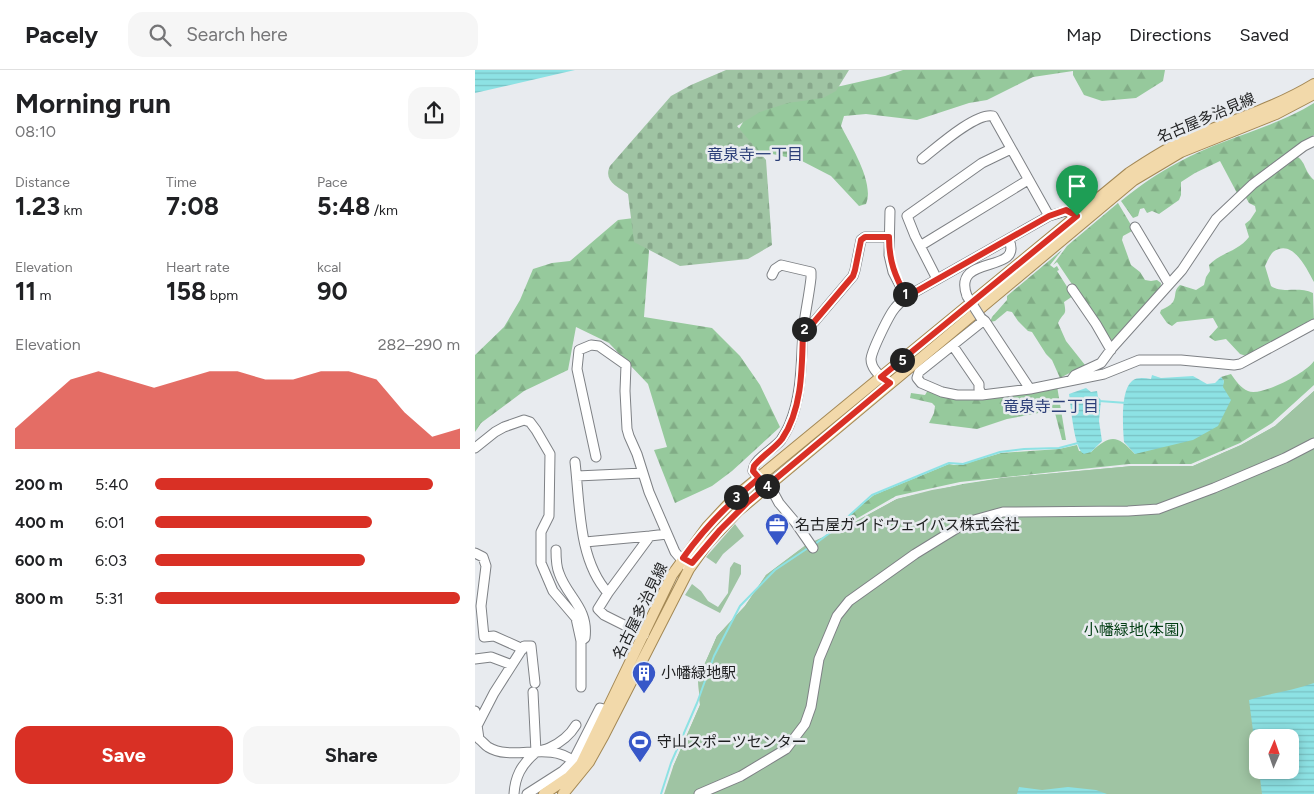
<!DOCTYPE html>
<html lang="en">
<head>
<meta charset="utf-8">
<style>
  :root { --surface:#fff; --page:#f6f6f6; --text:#202124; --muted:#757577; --line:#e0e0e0; --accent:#d93025 }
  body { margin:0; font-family:Figtree,"Noto Sans JP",sans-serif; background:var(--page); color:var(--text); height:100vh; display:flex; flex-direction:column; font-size:19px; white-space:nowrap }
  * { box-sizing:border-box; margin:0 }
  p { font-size:16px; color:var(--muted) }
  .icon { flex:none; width:28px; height:28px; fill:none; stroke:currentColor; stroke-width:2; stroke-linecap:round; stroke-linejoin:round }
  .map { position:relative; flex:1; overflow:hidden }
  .side { display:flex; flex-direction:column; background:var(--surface); width:475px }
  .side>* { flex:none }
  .needle { width:32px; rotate:2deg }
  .tools { position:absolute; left:774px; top:659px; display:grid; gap:10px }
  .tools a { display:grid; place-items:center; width:50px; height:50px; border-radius:10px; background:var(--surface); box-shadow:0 2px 12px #0003; font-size:25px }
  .pin { position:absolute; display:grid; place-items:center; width:42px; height:42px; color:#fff; margin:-51px -21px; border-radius:50% 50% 50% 0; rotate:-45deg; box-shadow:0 0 5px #0007 }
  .pin .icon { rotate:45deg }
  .km { position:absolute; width:25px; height:25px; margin:-12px; border-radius:50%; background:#222; color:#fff; font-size:14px; line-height:25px; text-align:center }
  .round { display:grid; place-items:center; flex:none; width:52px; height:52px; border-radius:15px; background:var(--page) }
  .headline { display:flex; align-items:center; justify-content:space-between; height:85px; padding:0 15px }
  h1 { font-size:28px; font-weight:700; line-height:38px }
  .metrics { display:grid; grid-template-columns:repeat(3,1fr); gap:8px; height:85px; padding:5px 15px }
  .metrics div { display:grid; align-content:center }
  .metrics b { font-size:25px; font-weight:700 }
  .metrics small { font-size:14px; font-weight:400 }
  .metrics p { font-size:14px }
  .chart { height:140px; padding:10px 15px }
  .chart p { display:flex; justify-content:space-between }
  .chart svg { width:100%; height:90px; margin-top:5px; fill:var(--accent); opacity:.7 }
  .primary-button { display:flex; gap:10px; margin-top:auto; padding:10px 15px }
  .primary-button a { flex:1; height:58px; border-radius:15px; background:var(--accent); color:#fff; font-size:20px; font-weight:700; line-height:58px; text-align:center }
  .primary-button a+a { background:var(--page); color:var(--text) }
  ul { padding:0 15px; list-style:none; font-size:16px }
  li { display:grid; grid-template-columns:80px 60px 1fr; align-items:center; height:38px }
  li i { height:12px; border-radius:6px; background:var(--accent) }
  header { display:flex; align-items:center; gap:30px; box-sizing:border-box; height:70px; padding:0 25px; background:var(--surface); border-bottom:1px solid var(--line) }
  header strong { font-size:24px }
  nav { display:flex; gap:28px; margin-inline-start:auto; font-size:18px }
  .search { width:350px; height:45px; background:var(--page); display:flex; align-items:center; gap:12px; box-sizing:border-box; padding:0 18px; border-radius:15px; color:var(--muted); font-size:19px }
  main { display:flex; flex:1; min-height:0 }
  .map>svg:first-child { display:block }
  .forest { fill:url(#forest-firs) }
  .cemetery { fill:url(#cemetery-stones) }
  .green { fill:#9fc4a3; fill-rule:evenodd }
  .water { fill:url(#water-rules) }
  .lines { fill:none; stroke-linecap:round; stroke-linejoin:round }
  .stream { stroke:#8de2e4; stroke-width:2 }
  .minor-casing { stroke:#7e8185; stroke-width:11 }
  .major-casing { stroke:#a38855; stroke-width:12 }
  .minor { stroke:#fff; stroke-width:9 }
  .major { stroke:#f2d9aa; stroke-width:10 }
  .minor-bridge-casing { stroke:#7e8185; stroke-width:11; stroke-linecap:butt }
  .minor-bridge { stroke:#fff; stroke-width:9 }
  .route-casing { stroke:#fff; stroke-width:10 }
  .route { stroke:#d93025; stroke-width:6 }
  .labels { text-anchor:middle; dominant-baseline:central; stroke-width:5; stroke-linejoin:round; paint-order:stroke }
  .street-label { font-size:15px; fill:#1e1f20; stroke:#e8ebef }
  .poi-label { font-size:15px; fill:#1e1f20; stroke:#e8ebef; text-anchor:start }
  .park-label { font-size:15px; fill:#043f15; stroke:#e8ebef }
  .neighbourhood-label { font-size:16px; fill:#2c3f78; stroke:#e8ebef }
</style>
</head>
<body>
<header>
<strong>Pacely</strong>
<div class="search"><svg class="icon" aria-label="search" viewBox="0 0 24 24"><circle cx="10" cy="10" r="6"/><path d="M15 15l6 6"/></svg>Search here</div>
<nav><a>Map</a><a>Directions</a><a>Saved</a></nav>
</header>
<main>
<section class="side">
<div class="headline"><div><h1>Morning run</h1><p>08:10</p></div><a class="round"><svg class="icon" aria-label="share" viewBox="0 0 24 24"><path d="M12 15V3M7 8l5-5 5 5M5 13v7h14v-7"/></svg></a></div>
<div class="metrics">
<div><p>Distance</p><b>1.23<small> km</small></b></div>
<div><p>Time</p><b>7:08</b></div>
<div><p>Pace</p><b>5:48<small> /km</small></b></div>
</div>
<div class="metrics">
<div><p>Elevation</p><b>11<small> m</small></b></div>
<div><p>Heart rate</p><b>158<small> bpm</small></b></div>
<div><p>kcal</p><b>90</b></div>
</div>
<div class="chart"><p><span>Elevation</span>282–290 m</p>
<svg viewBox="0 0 160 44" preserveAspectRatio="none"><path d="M0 44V34L10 22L20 10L30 6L40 10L50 14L60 10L70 6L80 6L90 10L100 10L110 6L120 6L130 10L140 26L150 38L160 34V44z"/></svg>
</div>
<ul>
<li><b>200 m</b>5:40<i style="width:91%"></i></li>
<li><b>400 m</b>6:01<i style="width:71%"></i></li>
<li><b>600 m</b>6:03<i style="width:69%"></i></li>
<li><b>800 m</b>5:31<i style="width:100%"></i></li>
</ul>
<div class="primary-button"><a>Save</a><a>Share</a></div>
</section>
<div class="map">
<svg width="839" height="724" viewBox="0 0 839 724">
  <defs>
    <pattern id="forest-firs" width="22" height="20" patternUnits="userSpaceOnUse" patternTransform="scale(1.25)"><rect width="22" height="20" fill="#96c99c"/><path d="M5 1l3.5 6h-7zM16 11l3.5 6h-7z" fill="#81ac86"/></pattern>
    <pattern id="cemetery-stones" width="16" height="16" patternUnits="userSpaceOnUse" patternTransform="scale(1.25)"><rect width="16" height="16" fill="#9fc4a3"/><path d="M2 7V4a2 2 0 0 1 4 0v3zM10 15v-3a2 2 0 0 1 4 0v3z" fill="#88a88c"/></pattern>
    <pattern id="water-rules" width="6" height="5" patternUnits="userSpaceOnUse" patternTransform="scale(1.25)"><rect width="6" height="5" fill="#8de2e4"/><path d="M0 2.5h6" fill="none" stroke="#79c1c3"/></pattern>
  </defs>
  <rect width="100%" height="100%" fill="#e8ebef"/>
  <path class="forest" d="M428 0H690L688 11 661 28 627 31 609 25 598 5V1L558 7 512 30 494 33 442 50 391 44 369 46 366 56C375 74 400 113 391 134L384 136 356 106 325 90 275 79 262 62 273 44 339 20 366 16 410 6Z
    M839 33V65L802 90 764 123H762L745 91 720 103 706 112V125L704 130 684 144 677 141 672 143 669 138 665 139 663 146 658 148 646 131C664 116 683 103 704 92 747 68 797 59 839 33Z
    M820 85C832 92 828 100 839 110V212C832 200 818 167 798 182 795 185 792 192 790 196L796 216C807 224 823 216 838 223L839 252 774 287 765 284 751 269 740 271 734 267 743 257 738 248 702 252 697 256 692 253 685 243 686 240C690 238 695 236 698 232 702 225 698 221 705 215L721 220 729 215 731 207 735 201 734 195C745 183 764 181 774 167L770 154 775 150 781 141 780 136 774 133 770 126Z
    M643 133 659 160 648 166 647 170 656 195 665 202 670 210 676 211 682 210 686 213 685 222 637 274 582 192 578 195 592 176Z
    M167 147 174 181 169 247 237 258 265 286 285 315 305 357 257 401 237 416 200 433 179 380 192 377 173 314 134 273 101 257 93 300 49 321 6 353 0 362V285L29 257 45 230 58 199 77 193 95 191 143 150Z
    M587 180 575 195 579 198 582 196 584 200 582 201 598 226 589 232C592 247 589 241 583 253L591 271 610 295 585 308 577 290 571 284 557 262 553 261 543 251 537 242 532 241 520 251 515 252 517 247 532 230V226Z
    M839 291V315L797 353 765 373 716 394H654L485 412 421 426 362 460 376 454 422 429 488 414 528 408 658 396H718L766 375 800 356 839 321V370L198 697 225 635 223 609 242 566 270 536 291 505 331 475 358 463 366 452 399 425 474 394 479 395 489 394 526 383 584 379 602 375 604 381 616 382C636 364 642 365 660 384L747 317 749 311 746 307 756 304C760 310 766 318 773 321 786 327 831 303 839 291Z
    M582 316 591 370H587L580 343 574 341 532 349 502 359 454 353 459 343 460 336 457 333 435 328 436 323 450 325 453 320 470 325Z"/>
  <path class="cemetery" d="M251 0H374L361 21 348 28 313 33 285 42 262 56 291 90 297 175 273 189 205 196 159 172 153 124C142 116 128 111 135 96L196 26 216 15Z"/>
  <path class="green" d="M839 321V724H189L198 697 225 635 223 609 242 566 270 536 291 505 331 475 376 454 422 429 457 420 528 408 658 396H718L766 375 800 356ZM782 668H815V700H782Z
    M260 454 269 466 248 484 241 494 231 487Z
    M259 492 266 495V504L245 543 210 525 217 514 226 521 233 531 243 537 253 523 255 498Z"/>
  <path class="water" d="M0 0H100L0 23Z
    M677 305 686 308 718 306 732 314 740 313 746 307 749 311 748 317 756 330 743 356 718 370 660 384 649 372C648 358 645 321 657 311 662 307 669 308 676 309Z
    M611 318 616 322 622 321 623 327 626 330 624 351 627 371 616 382 609 384C599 380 596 336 594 324Z
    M839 613V724H787L784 700H815V668H782V692L774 630C795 623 817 621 839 613Z
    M544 717 567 720 593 717 621 720 632 724H542Z"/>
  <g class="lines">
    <path class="stream" d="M624 331 652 333
      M340 474 356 462 397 425 474 393 488 394 525 382 549 379 584 378 603 373
      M186 724 196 693 222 633 239 586 265 536 300 500 333 478"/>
    <g class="minor-casing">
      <path id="minor" d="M447 89C461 78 501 42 518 46L574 146
        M415 141 414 185 418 202 431 227
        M660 157 694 214
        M445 176 553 110
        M297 205 300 199 306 195 336 202V208C334 226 330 243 328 261 326 292 327 324 315 353 313 359 309 365 306 370 298 380 279 388 278 401L298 422 304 433 320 452 338 478
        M462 209 440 166 432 146 507 93 536 79
        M597 219 621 254 636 280
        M492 226C476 183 549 205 534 170
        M506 248 510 251 555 319
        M508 251 444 302 442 308 446 313 467 322 482 325H507L555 319 629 304 664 290H706L759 295 765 294 839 254
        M328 259 339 252 378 206 380 200 386 170 390 167H414
        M478 276 504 314V319L507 325
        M597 309 600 305 626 293 637 278 707 200 741 149 778 114 829 76 839 71
        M415 313C407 308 396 299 396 289 397 280 414 245 420 238 423 234 427 231 431 227L574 146 591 141 602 146
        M0 378 20 362 29 357 49 350 55 352 61 360 75 384 74 446 66 462V493L78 521 101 548 106 571V617
        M121 387 102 299 104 280 116 275 124 276 151 295 150 321 152 359 154 366 162 384 174 422 200 482 212 496
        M100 392C105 434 103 490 133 523L123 539 129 545 169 565
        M102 406 168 403
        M110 472 175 466
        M81 480C81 488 81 496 84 503 92 527 114 538 110 568L106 571
        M0 483 8 487 11 496 6 536 9 567 19 566 48 579
        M133 523 175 466 192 464
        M0 589 16 587 37 595
        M58 622 61 682
        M0 641 4 669C7 671 10 675 13 677 37 692 74 671 98 691
        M2 656 19 623 49 576H56L60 613
        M39 724C40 707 46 695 60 683 64 680 70 680 74 678 85 673 95 665 101 655
        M52 724 88 701 98 691 125 638 132 640
        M224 724 266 706 311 679 330 654 336 637 344 589 362 546 374 531 440 484 492 452 528 442 653 441 683 439 739 418 810 388 839 373"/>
    </g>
    <g class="major-casing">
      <path id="major" d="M69 724 94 707 106 694 197 505 232 457 260 427 654 103C672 91 690 79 710 70 753 51 798 39 839 14
        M88 724 114 692 129 665 214 499 232 474 263 441 659 110 706 82 801 44 839 24"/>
    </g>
    <use href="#minor" class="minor"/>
    <use href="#major" class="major"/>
    <g class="minor-bridge-casing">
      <path id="minor-bridge" d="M492 226 506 248"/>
    </g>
    <use href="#minor-bridge" class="minor-bridge"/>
  </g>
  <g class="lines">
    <g class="route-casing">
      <path id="route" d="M591 140 602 146 406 307 415 313 273 432 245 460 217 493 208 488C230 457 255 432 284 408L278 401 279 396C287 386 299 379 307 369 328 338 327 295 328 259L339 252 378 206 380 200 386 170 390 167H414C414 192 420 205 431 227L574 146Z"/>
    </g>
    <use href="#route" class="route"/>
  </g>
  <defs>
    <g id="office-pin" transform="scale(1.25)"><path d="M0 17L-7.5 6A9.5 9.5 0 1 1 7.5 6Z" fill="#3757c8" stroke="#e8ebef"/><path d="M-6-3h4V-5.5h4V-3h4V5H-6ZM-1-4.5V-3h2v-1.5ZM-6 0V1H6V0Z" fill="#fff"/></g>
    <g id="building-pin" transform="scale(1.25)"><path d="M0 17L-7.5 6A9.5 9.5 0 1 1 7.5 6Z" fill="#3757c8" stroke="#e8ebef"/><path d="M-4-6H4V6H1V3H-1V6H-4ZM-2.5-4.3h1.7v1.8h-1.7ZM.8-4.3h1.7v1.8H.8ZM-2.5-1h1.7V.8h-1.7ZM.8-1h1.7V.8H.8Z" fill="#fff"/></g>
    <g id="stadium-pin" transform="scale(1.25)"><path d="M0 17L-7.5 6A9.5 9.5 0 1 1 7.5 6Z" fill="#3757c8" stroke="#e8ebef"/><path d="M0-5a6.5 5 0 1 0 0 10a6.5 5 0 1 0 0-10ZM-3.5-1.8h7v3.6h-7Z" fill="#fff"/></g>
  </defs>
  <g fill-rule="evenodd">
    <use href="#office-pin" x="302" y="455"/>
    <use href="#building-pin" x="169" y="603"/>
    <use href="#stadium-pin" x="165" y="672"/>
  </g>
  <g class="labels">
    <g class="street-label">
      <text transform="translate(731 48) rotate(-23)">名古屋多治見線</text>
      <text transform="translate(165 541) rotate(-64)">名古屋多治見線</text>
    </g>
    <g class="poi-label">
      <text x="320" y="455">名古屋ガイドウェイバス株式会社</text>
      <text x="186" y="603">小幡緑地駅</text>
      <text x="182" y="672">守山スポーツセンター</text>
    </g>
    <g class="park-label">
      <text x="659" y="560">小幡緑地(本園)</text>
    </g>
    <g class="neighbourhood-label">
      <text x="280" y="84">竜泉寺一丁目</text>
      <text x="576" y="336">竜泉寺二丁目</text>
    </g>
  </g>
</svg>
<div class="tools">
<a><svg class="needle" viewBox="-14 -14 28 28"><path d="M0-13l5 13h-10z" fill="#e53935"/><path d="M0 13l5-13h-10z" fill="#757577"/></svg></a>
</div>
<div class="pin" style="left:602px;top:146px;background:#1e9e55"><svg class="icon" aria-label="arrive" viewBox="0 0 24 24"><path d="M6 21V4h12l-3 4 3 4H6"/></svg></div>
<b class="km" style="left:430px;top:224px">1</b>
<b class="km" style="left:329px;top:259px">2</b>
<b class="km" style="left:261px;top:427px">3</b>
<b class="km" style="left:292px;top:416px">4</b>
<b class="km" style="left:427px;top:290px">5</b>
</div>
</main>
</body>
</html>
